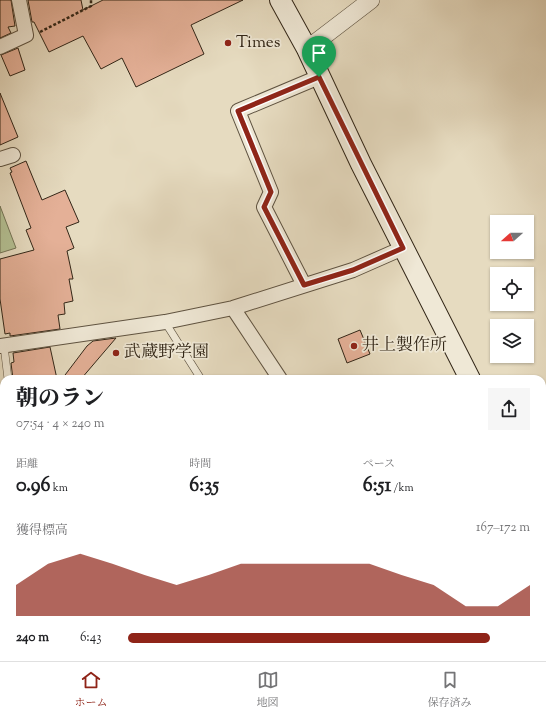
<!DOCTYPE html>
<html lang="ja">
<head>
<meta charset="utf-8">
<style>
  :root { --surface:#fff; --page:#f6f6f6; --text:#202124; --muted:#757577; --line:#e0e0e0; --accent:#8f2418 }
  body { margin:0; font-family:"Sorts Mill Goudy","Noto Serif JP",serif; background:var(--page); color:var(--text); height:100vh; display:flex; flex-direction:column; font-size:15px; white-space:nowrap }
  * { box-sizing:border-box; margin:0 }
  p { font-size:13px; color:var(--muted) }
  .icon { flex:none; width:22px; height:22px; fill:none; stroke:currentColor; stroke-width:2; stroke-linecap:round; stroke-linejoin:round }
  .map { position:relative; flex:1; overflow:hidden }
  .panel { position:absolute; left:0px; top:375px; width:546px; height:286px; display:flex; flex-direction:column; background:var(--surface); border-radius:12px 12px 0 0; box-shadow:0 1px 3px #0004 }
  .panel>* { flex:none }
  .needle { width:26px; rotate:249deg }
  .tools { position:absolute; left:490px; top:215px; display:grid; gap:8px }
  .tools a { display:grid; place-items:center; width:44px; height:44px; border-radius:0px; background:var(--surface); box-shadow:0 1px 3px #0004; font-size:20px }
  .pin { position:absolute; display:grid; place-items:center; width:34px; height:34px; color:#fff; margin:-41px -17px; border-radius:50% 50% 50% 0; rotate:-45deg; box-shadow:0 0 4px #0007 }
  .pin .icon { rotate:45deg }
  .round { display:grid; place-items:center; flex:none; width:42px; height:42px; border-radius:0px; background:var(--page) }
  .head { display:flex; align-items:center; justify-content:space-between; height:68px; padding:0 16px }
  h1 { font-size:22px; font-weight:800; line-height:30px }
  .stats { display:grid; grid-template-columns:repeat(3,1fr); gap:6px; height:68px; padding:4px 16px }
  .stats div { display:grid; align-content:center }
  .stats b { font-size:20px; font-weight:800 }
  .stats small { font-size:11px; font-weight:400 }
  .stats p { font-size:11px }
  .chart { height:112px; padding:8px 16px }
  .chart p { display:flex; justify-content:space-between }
  .chart svg { width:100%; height:72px; margin-top:4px; fill:var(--accent); opacity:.7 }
  ul { padding:0 16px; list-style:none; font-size:13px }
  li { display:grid; grid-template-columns:64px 48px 1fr; align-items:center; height:30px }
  li i { height:10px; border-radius:5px; background:var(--accent) }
  .dock { display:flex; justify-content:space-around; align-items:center; height:56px; border-top:1px solid var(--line); background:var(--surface); font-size:11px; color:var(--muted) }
  .dock a { display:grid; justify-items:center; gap:2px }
  .dock .on { color:var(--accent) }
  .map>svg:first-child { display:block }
  .green { fill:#b4c093; stroke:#737355 }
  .building { fill:#e4b097; stroke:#322617 }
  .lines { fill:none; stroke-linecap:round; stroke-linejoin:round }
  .service-casing { stroke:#5f5341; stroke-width:8 }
  .minor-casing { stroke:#5f5341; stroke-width:16 }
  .tertiary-casing { stroke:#5f5341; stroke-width:18 }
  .secondary-casing { stroke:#322617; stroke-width:22 }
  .path { stroke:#322617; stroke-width:2.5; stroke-dasharray:3 2; stroke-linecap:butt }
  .service { stroke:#efe8d6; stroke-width:7 }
  .minor { stroke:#efe8d6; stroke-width:14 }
  .tertiary { stroke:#efe8d6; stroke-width:17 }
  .secondary { stroke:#efe8d6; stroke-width:20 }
  .rail-casing { stroke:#322617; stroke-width:4.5 }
  .rail { stroke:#efe8d6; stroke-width:3; stroke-dasharray:9; stroke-linecap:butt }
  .route-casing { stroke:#fff; stroke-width:8 }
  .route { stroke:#8f2418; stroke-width:5 }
  .poi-dot { fill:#8f2418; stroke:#efe8d6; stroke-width:1.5 }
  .labels { text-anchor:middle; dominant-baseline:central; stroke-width:3.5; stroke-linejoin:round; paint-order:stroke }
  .poi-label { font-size:17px; fill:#322617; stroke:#efe8d6; text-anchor:start }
</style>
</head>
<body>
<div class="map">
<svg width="546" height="661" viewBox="0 0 546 661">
  <rect width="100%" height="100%" fill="#e6dbc0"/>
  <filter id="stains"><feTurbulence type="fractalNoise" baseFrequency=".005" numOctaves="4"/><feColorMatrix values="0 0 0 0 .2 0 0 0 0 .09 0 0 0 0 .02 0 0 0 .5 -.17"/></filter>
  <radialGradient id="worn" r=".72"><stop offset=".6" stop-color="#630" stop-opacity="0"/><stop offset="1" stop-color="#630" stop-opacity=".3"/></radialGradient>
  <path class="green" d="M0 206 16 248 0 253Z"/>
  <path class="building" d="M0 0H11L15 26 8 27 11 33 0 38Z
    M28 0H81L83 10 103 0H243L191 25 204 54 136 87 122 58 101 69 83 36 49 52 34 22H32Z
    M18 48 25 70 10 76 1 55Z
    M0 93 18 137 0 145Z
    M26 161 42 200 65 190 79 222 66 227 74 248 67 251 73 279H69L73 301 64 303 65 314 58 315 60 329 10 336V333L5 334 0 299V259L34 250 26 230 31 228 10 173 12 172 10 168Z
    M360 330 370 354 347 363 338 339Z
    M116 338 81 379H62L87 346 93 341Z
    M50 347 57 379H13L11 363 14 362 13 353Z"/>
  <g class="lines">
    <g class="service-casing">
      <path id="service" d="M165 322 201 379
        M4 346 8 379
        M48 661 49 657"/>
    </g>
    <g class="minor-casing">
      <path id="minor" d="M0 47 26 35 19 0
        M0 159 13 155
        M304 285 264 207 271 192 238 111 319 77
        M233 308 280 379
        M0 346 165 322 233 308 353 270 403 248
        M0 605H4
        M542 626H546
        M542 654H546
        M517 657 519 661
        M155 661 156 657"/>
    </g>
    <g class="tertiary-casing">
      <path id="tertiary" d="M307 49 371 0
        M542 442 546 440"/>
    </g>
    <g class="secondary-casing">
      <path id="secondary" d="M280 0 307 49 361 164 470 379
        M542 477 546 481"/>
    </g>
    <path class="path" d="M40 32 91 6V0"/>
    <use href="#service" class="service"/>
    <use href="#minor" class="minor"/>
    <use href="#tertiary" class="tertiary"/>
    <use href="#secondary" class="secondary"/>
    <g class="rail-casing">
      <path id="rail" d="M0 637H4
        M542 638H546"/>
    </g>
    <use href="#rail" class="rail"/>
  </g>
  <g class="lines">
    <g class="route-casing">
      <path id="route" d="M319 77 403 248 353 270 304 285 264 207 271 192 238 111Z"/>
    </g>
    <use href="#route" class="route"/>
  </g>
  <g class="poi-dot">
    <circle cx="228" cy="43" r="4"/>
    <circle cx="354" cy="346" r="4"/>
    <circle cx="116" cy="353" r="4"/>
  </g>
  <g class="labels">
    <g class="poi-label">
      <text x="236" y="43">Times</text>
      <text x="362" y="346">井上製作所</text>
      <text x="124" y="353">武蔵野学園</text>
    </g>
  </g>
  <rect width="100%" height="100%" filter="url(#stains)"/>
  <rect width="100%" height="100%" fill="url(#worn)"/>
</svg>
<div class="tools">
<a><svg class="needle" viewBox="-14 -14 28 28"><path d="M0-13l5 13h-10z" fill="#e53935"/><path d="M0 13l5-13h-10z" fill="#757577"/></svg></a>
<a><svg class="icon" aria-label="locate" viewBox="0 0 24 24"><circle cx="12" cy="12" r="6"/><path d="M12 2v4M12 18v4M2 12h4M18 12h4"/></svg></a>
<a><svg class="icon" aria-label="layers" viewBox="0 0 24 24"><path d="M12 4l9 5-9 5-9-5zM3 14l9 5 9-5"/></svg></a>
</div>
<div class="pin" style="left:319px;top:77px;background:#1e9e55"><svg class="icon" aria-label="arrive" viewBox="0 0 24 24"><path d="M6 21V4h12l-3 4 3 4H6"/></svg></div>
<section class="panel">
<div class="head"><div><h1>朝のラン</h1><p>07:54 · 4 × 240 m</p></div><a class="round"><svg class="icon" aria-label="share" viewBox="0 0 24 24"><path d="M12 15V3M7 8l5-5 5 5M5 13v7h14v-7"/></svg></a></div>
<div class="stats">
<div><p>距離</p><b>0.96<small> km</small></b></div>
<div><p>時間</p><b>6:35</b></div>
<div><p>ペース</p><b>6:51<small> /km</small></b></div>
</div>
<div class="chart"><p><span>獲得標高</span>167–172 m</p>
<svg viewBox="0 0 160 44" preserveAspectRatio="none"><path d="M0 44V25L10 12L20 6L30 12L40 19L50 25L60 19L70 12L80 12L90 12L100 12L110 12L120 19L130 25L140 38L150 38L160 25V44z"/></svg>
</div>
<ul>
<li><b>240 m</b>6:43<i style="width:90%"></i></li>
</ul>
</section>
</div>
<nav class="dock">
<a class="on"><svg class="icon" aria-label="home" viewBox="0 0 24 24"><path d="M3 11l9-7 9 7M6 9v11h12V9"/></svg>ホーム</a>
<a><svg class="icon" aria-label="map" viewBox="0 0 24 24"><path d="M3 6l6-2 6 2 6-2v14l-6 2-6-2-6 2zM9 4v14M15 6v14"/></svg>地図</a>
<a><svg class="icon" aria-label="saved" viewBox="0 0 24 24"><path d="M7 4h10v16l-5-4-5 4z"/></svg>保存済み</a>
</nav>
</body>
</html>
